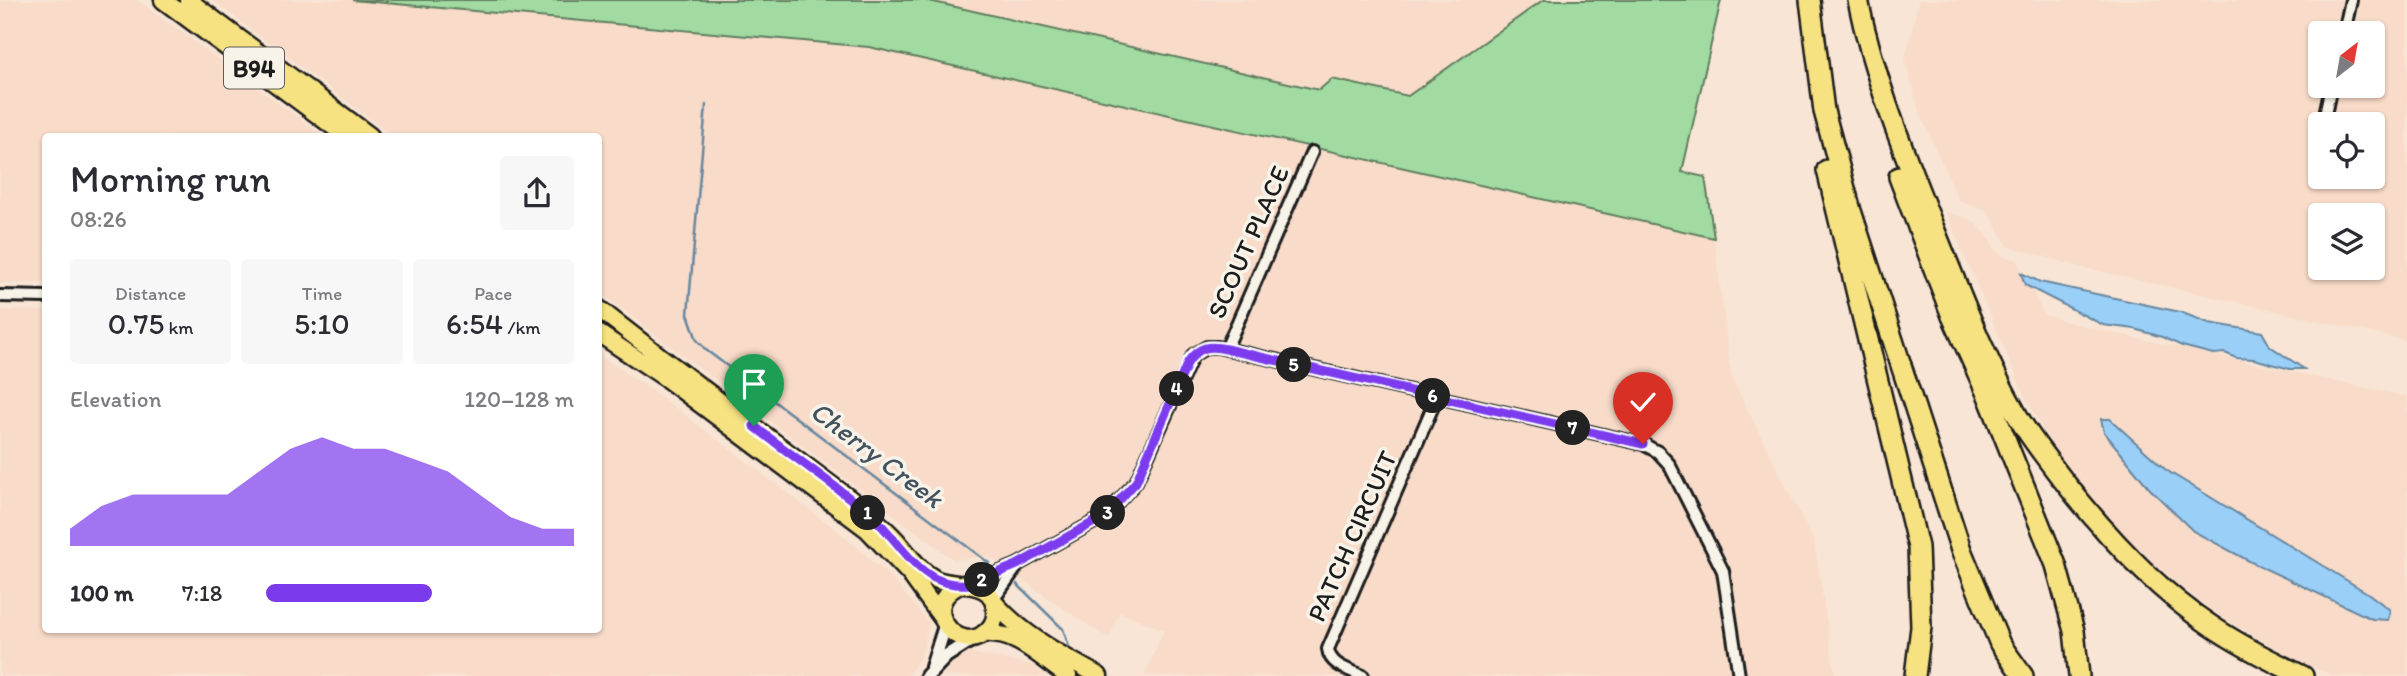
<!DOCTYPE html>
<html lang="en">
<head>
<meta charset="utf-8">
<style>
  :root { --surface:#fff; --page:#f7f7f7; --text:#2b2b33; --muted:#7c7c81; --accent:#7c3aed }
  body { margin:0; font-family:Itim,sans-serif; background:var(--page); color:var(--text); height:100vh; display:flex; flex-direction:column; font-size:26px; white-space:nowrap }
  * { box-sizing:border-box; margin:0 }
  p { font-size:23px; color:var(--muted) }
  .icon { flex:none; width:38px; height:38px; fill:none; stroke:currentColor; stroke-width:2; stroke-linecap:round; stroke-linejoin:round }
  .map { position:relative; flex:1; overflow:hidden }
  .details { position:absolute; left:42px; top:133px; width:560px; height:500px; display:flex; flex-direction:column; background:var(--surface); border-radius:7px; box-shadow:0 2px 5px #0004 }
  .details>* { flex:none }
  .needle { width:46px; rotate:31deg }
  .buttons { position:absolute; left:2308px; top:21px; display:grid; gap:14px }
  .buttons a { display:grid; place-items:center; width:77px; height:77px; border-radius:7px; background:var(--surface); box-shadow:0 2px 5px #0004; font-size:35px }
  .pin { position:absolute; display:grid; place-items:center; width:60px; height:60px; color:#fff; margin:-72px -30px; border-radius:50% 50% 50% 0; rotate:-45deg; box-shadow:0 0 7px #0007 }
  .pin .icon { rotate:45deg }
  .km { position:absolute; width:35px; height:35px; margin:-18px; border-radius:50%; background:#222; color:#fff; font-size:19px; line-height:35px; text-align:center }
  .round { display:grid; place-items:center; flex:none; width:74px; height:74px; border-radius:7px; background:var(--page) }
  .overview { display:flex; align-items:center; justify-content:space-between; height:119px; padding:0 28px }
  h1 { font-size:38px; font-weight:600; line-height:52px }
  .metrics { display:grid; grid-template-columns:repeat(3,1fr); gap:10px; height:119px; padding:7px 28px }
  .metrics div { display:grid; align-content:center; border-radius:7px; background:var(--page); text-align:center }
  .metrics b { font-size:30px; font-weight:600 }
  .metrics small { font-size:19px; font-weight:400 }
  .metrics p { font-size:19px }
  .chart { height:196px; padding:14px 28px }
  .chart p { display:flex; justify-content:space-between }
  .chart svg { width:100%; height:126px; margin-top:7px; fill:var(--accent); opacity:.7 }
  ul { padding:0 28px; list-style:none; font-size:23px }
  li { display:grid; grid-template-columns:112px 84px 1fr; align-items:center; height:52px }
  li i { height:18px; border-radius:9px; background:var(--accent) }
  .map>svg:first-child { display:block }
  .built { fill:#f8dbc8; fill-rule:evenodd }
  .green { fill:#a1dba1; stroke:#5e7c5e; stroke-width:2 }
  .water { fill:#9acff8; stroke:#6887a0; stroke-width:2 }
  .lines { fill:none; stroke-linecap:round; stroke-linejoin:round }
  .stream { stroke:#6887a0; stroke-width:2.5 }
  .minor-casing { stroke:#1c1c1c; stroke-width:16 }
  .tertiary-casing { stroke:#1c1c1c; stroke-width:18 }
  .primary-casing { stroke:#1c1c1c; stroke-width:21 }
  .motorway-casing { stroke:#1c1c1c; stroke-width:24 }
  .minor { stroke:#f7f3e8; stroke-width:10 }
  .tertiary { stroke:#f7f3e8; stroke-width:12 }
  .primary { stroke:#f7e281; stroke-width:16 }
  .motorway { stroke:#f7e281; stroke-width:19 }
  .route-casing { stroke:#fff; stroke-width:14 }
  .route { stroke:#7c3aed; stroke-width:9 }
  .labels { text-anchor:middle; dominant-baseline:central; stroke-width:7; stroke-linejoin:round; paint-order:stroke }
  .shield { fill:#f7f3e8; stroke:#5e5c59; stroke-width:2 }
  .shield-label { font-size:24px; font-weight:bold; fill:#1c1c1c }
  .street-label { font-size:26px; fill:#1c1c1c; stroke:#f7f3e8 }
  .water-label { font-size:28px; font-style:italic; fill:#42525e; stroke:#f7f3e8 }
</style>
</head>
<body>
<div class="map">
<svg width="2407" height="676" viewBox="0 0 2407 676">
  <rect width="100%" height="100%" fill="#f8e5d5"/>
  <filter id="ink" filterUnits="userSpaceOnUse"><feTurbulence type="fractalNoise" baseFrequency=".0143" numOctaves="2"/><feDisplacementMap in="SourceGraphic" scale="14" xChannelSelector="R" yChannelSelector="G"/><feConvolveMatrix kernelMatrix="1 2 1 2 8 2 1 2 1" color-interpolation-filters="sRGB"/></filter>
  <g filter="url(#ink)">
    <path class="built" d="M0 0H137L323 136H46L45 283H0Z
      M212 0H352L869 47 1714 238 1731 377 1814 542 1835 676H1144L1164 630 1120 612 1108 639 988 556 954 560 599 292 598 136H393Z
      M925 0H1543L1408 96 1332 79 1320 90Z
      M1919 0H2407V341L2081 267 2008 246 1987 210 1960 202 1920 114 1905 60ZM2320 33H2373V86H2320ZM2320 124H2373V177H2320ZM2320 215H2373V268H2320Z
      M1946 212 1972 220 1986 234 1996 251 2003 256 2017 260 2044 315 2085 327 2407 397V676H2335L2301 662 2226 620 2181 587 2129 540 2087 495 2051 444 2025 396Z
      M0 310 45 311 46 630H598L599 355 661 397 844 536 891 578 929 623 921 656 907 676H0Z
      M966 652 1032 665 1047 676H942L955 660Z"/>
    <path class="green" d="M352 0H925L1319 90 1332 79 1408 96 1543 0H1721L1682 172 1705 177 1714 238 869 47Z"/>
    <path class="water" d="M2021 273 2040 282 2180 312 2209 323 2262 332 2270 346 2304 369H2290L2254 359 2236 358 2225 353 2213 354 2182 346 2162 337 2135 329 2103 325 2025 285Z
      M2101 419H2110L2166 470 2369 594 2390 610 2388 620 2372 619 2251 562 2193 531 2149 488 2104 432Z"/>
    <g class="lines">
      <path class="stream" d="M706 105 688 314 697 340 706 350 989 563
        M1017 584 1063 629 1069 647"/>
      <g class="minor-casing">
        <path id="minor" d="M2344 33 2351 0
          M2323 124 2331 86
          M0 296 46 297
          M1226 349 1312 152
          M971 584 1017 565 1105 516 1136 482 1193 355 1207 347H1218L1643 444 1658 452 1669 464 1723 571 1739 676
          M993 600 1016 568
          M1363 676C1350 670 1330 666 1328 649L1437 397"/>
      </g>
      <g class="tertiary-casing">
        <path id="tertiary" d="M932 667 945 626
          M927 676 946 656 976 637"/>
      </g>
      <g class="primary-casing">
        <path id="primary" d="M163 0 346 136
          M188 0 370 136
          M598 308 661 357 862 508C874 519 886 529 897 541 909 555 919 570 935 579 956 589 993 577 995 610 996 618 993 625 988 630 959 661 914 602 963 584
          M598 333 667 379 867 529 910 574 942 618
          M993 601C1022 635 1061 655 1099 676
          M983 634C1018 631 1041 659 1068 676"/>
      </g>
      <g class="motorway-casing">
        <path id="motorway" d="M1810 0 1824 111 1851 211 1961 550 2000 644 2023 676
          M1858 0C1874 79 1904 152 1933 226 1959 290 1983 355 2017 415 2030 438 2047 459 2063 480 2105 534 2153 587 2210 625 2239 645 2271 661 2303 676
          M1827 170 1918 547 1921 627 1915 676
          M1899 177 1952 316 1988 396 2056 565 2074 631 2079 676"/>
      </g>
      <use href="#minor" class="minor"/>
      <use href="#tertiary" class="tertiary"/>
      <use href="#primary" class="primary"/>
      <use href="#motorway" class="motorway"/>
    </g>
  </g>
  <g class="lines" filter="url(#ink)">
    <g class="route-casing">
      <path id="route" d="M754 426C793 457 836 485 874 518 894 536 910 565 934 578 946 584 959 585 971 584L1017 565 1105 516 1136 482 1188 362C1198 347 1209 345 1226 349L1643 444"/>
    </g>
    <use href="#route" class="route"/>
  </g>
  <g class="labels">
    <rect class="shield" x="224" y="47.5" width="60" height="41" rx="5"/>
    <g class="shield-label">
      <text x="254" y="68">B94</text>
    </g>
    <g class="street-label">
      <text transform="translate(1248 242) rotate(-66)">SCOUT PLACE</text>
      <text transform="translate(1352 536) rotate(-66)">PATCH CIRCUIT</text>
    </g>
    <g class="water-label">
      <text transform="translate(877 454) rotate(37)">Cherry Creek</text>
    </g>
  </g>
</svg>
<div class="buttons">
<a><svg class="needle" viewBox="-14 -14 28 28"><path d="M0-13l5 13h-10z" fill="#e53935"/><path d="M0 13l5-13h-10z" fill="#7c7c81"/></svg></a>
<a><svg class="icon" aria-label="locate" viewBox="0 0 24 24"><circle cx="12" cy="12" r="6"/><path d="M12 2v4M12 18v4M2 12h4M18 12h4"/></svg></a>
<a><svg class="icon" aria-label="layers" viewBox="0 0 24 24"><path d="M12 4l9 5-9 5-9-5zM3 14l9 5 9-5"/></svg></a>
</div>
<div class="pin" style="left:754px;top:426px;background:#1e9e55"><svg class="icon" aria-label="arrive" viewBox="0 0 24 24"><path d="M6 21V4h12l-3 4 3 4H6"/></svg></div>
<div class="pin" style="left:1643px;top:444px;background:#d93025"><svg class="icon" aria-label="check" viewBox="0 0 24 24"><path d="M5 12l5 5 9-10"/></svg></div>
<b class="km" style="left:868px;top:513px">1</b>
<b class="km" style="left:982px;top:580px">2</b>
<b class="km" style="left:1108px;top:513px">3</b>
<b class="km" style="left:1177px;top:389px">4</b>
<b class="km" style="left:1294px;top:365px">5</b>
<b class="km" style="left:1433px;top:396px">6</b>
<b class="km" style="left:1573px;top:428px">7</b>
<section class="details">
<div class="overview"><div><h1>Morning run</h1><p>08:26</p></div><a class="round"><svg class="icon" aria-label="share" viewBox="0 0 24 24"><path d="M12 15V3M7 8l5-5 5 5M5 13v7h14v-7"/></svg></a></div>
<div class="metrics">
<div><p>Distance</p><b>0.75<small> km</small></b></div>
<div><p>Time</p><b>5:10</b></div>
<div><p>Pace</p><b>6:54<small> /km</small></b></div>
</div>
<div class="chart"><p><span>Elevation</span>120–128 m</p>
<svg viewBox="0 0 160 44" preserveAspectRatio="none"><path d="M0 44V38L10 30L20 26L30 26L40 26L50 26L60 18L70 10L80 6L90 10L100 10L110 14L120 18L130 26L140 34L150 38L160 38V44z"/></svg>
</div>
<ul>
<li><b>100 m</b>7:18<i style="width:54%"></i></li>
</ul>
</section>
</div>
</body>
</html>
